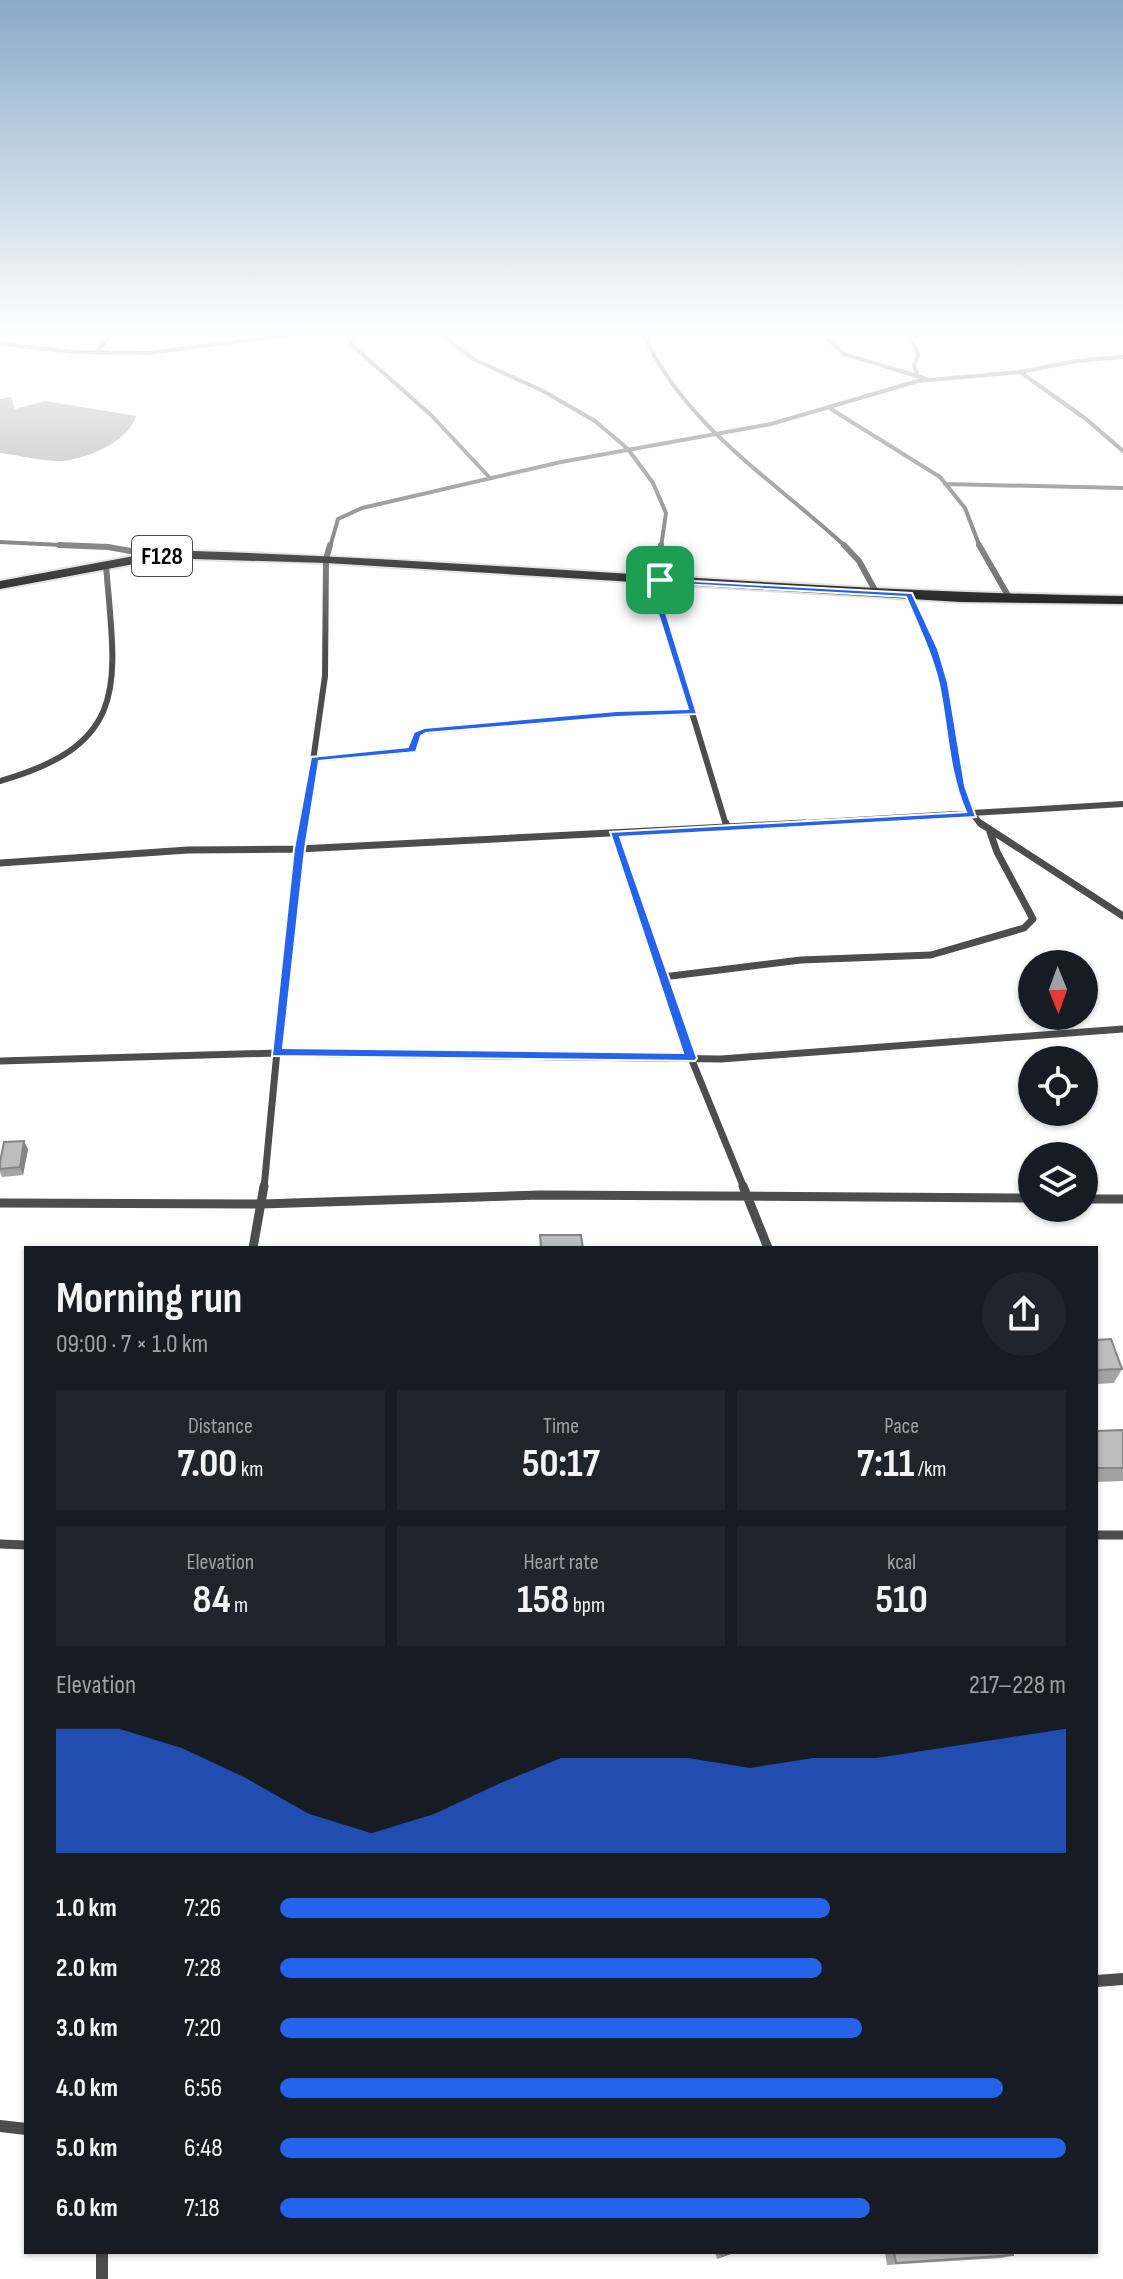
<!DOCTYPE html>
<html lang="en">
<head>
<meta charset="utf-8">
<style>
  :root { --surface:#171b24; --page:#20242c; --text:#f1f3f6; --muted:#9ea1a6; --accent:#2563eb }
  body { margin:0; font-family:"Sofia Sans Condensed",sans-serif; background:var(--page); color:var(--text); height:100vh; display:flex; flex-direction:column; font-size:30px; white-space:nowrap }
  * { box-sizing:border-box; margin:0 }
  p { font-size:26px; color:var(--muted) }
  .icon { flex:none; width:44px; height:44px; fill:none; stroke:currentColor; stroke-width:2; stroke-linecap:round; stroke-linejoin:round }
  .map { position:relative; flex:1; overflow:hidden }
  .side { position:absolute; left:24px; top:1246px; width:1074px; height:1008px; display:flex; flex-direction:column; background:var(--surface); border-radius:0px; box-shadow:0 2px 6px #0004 }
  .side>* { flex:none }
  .needle { width:52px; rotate:179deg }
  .buttons { position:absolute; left:1018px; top:950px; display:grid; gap:16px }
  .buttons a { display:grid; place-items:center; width:80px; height:80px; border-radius:50%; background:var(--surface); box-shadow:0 2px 6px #0004; font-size:40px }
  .pin { position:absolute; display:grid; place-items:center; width:68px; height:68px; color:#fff; margin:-34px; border-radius:16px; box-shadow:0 4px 12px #0006 }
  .round { display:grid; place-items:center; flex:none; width:84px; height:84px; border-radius:42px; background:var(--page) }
  .overview { display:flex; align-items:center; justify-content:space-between; height:136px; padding:0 32px }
  h1 { font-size:44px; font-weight:700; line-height:60px }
  .metrics { display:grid; grid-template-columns:repeat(3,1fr); gap:12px; height:136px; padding:8px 32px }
  .metrics div { display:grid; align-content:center; border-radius:0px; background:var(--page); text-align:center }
  .metrics b { font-size:40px; font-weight:700 }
  .metrics small { font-size:22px; font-weight:400 }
  .metrics p { font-size:22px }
  .chart { height:224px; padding:16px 32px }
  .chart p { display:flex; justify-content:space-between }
  .chart svg { width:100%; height:144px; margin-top:8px; fill:var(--accent); opacity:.7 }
  ul { padding:0 32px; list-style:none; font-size:26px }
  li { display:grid; grid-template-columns:128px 96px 1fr; align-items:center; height:60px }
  li i { height:20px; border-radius:10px; background:var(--accent) }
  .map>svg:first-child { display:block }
  .water { fill:#9b9b9b }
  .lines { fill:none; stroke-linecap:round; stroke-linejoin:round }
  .primary-casing { stroke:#dbdbdb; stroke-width:4 }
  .minor-far4 { stroke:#4d4d4d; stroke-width:4 }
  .minor-far3 { stroke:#4d4d4d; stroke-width:6 }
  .minor-far2 { stroke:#4d4d4d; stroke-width:7 }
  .minor-far1 { stroke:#4d4d4d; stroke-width:9 }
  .minor { stroke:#4d4d4d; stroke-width:12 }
  .primary { fill:#000; fill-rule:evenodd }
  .wall { fill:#a3a3a3 }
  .shaded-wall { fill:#848484 }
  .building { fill:#bdbdbd; stroke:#848484; stroke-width:2 }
  .route { fill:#2563eb; stroke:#fff; stroke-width:2; fill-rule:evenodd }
  .labels { text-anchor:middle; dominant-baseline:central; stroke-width:6; stroke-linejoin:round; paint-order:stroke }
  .shield { fill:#fff; stroke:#4c4c4c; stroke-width:2 }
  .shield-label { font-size:24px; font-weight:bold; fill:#000 }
</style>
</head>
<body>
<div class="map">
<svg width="1123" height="2279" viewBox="0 0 1123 2279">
  <rect width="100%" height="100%" fill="#fff"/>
  <path class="water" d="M11 397 15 409 45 401 136 416C129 440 94 455 70 460 53 464 18 455 0 453V399Z"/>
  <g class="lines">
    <g class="primary-casing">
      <path id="primary" d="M193 551C503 561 813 592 1123 596V604L960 602 326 563 193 559 134 564 0 589V581L134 556Z"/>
    </g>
    <path class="minor-far4" d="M344 333 353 346 431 415 490 478
      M440 333 473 359 543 391 595 421 628 449 653 483 666 513 661 547
      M643 333C684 426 774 480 846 547
      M820 333 844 354 927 379
      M0 344 74 352 149 353 303 333
      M96 353 113 333
      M1020 372 1086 419 1123 451
      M917 374 914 366 918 354 911 339 922 333
      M831 409 940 477 965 508 980 547
      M945 484 1123 488
      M0 542 102 547
      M330 547 338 519 362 508 561 462 771 424 918 381 1020 372 1076 361 1123 357"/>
    <path class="minor-far3" d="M59 545 108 547 159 556
      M661 545V610L726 825
      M844 545 859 561 876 592
      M979 545 1010 599
      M909 594C922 623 935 651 943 682 953 727 947 791 982 825
      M315 759 412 750 417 734 424 731 617 714 693 712
      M0 781C134 743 115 681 106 565
      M304 825 325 676 326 559 330 545
      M771 825 1123 804"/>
    <path class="minor-far2" d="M726 823 727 827
      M980 823 1123 916
      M614 834 691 1058 744 1188
      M0 863 188 850 299 849 805 823
      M663 977 801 960 931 955 1024 928 1033 919 997 852 990 832
      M0 1061 276 1053 721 1059 1123 1029
      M264 1188 286 957 305 823"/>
    <path class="minor-far1" d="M743 1186 768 1248
      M1084 1199H1123
      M0 1203 262 1204 540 1195 1032 1198
      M253 1248 264 1186
      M1096 1535H1123
      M0 1544 26 1545"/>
    <path class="minor" d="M1096 1981 1123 1979
      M0 2126 26 2129
      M102 2252V2279"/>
    <use href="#primary" class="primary"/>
  </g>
  <path class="wall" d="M28 1149 23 1175 2 1177 0 1172V1162Z
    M1096 1340 1122 1369 1114 1383 1096 1384Z
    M1123 1430V1481L1096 1482V1431Z
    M715 2252H737L717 2259Z
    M885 2252H1013V2255L1002 2258 887 2265Z"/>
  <path class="shaded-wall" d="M24 1141 28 1149 23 1175 20 1167Z"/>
  <path class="building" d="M24 1141 20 1167 0 1169V1162L4 1142Z
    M540 1235H581L583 1248H541Z
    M1111 1339 1122 1369 1096 1370V1340Z
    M1123 1430V1468H1096V1431Z
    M721 2252H733L722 2256Z
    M894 2252H1013V2255L896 2263Z"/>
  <linearGradient id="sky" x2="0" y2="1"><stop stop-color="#89aac9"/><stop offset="0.51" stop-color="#fff"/><stop offset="1" stop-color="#fff" stop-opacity="0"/></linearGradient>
  <rect width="1123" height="652" fill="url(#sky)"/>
  <path class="route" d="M657 579 912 593 938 649 948 683 965 786 976 817 620 837 697 1058 695 1061 272 1056 294 849 311 757 408 747 414 732 424 728 617 711 688 709 657 610ZM664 583 906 597C918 625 932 654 939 684 948 727 948 771 966 812L610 832 683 1053 283 1048 305 849 319 761 416 752 421 736 426 733 617 717 697 714 665 610Z"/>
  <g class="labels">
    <rect class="shield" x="132" y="536" width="60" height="40" rx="6"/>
    <g class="shield-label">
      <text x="162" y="556">F128</text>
    </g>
  </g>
</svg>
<div class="buttons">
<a><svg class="needle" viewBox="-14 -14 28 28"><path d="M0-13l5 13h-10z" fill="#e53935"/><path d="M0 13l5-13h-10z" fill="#9ea1a6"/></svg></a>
<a><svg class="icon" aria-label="locate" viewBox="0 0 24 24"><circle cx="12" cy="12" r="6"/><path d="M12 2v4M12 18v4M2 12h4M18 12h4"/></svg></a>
<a><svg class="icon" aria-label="layers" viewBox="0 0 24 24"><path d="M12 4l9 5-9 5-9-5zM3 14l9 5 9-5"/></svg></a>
</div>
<div class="pin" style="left:660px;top:580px;background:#1e9e55"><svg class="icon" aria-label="arrive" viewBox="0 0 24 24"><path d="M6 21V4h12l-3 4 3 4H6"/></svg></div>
<section class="side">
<div class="overview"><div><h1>Morning run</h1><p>09:00 · 7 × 1.0 km</p></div><a class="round"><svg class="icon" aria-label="share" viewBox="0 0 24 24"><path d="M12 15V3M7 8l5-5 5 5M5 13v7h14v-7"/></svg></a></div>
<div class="metrics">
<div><p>Distance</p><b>7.00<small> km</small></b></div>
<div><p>Time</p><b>50:17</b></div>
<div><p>Pace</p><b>7:11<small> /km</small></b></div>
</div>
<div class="metrics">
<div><p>Elevation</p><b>84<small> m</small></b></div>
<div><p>Heart rate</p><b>158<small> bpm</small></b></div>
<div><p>kcal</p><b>510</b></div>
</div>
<div class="chart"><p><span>Elevation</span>217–228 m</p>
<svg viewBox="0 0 160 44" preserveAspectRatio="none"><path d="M0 44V6L10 6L20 12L30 21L40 32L50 38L60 32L70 23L80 15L90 15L100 15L110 18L120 15L130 15L140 12L150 9L160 6V44z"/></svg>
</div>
<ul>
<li><b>1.0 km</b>7:26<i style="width:70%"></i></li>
<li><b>2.0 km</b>7:28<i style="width:69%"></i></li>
<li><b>3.0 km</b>7:20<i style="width:74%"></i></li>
<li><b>4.0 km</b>6:56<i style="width:92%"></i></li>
<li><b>5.0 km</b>6:48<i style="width:100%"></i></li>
<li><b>6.0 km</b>7:18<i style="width:75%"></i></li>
</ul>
</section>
</div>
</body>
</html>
